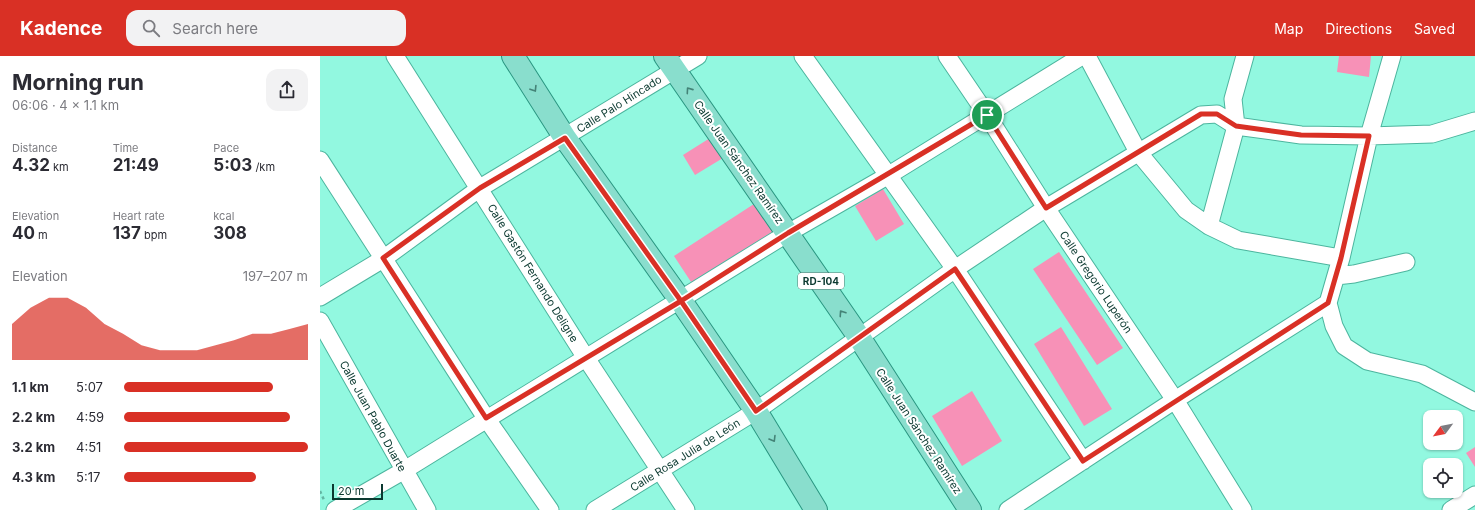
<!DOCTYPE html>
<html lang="en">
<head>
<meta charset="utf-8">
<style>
  :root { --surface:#fff; --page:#f2f2f3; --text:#2b2b33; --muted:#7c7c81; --accent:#d93025 }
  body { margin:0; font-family:Inter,sans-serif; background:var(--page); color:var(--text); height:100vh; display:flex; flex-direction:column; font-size:15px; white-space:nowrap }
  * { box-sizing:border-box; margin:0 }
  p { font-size:13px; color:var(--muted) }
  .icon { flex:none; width:22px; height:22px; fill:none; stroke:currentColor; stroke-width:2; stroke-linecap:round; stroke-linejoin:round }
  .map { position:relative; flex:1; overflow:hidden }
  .drawer { display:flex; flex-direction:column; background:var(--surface); width:320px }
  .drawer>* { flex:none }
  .needle { width:26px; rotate:238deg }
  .buttons { position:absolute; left:1103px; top:354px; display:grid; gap:8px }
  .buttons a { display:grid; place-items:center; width:40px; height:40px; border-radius:8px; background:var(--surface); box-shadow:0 1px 3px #0004; font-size:20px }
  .scale { position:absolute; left:12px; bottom:10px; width:51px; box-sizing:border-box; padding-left:4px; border:2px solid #0b3930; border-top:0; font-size:11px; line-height:14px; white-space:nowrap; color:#0b3930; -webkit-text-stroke:3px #fff; paint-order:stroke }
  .pin { position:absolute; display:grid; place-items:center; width:34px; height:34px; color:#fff; margin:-17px; border:2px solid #fff; border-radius:50%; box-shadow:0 1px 4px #0007 }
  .round { display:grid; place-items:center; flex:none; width:42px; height:42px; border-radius:12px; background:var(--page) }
  .overview { display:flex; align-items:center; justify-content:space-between; height:68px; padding:0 12px }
  h1 { font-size:22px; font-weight:700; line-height:30px }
  .stats { display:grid; grid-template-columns:repeat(3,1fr); gap:6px; height:68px; padding:4px 12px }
  .stats div { display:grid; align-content:center }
  .stats b { font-size:17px; font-weight:700 }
  .stats small { font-size:11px; font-weight:400 }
  .stats p { font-size:11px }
  .chart { height:112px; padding:8px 12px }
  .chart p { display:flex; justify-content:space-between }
  .chart svg { width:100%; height:72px; margin-top:4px; fill:var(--accent); opacity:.7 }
  ul { padding:0 12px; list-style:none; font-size:13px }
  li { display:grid; grid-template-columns:64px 48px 1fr; align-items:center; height:30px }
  li i { height:10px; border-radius:5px; background:var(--accent) }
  header { display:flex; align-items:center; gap:24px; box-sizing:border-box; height:56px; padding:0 20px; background:var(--accent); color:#fff }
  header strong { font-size:19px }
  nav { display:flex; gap:22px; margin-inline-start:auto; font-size:14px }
  .search { width:280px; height:36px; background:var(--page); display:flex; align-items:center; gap:10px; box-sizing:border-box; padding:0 14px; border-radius:12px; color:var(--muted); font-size:15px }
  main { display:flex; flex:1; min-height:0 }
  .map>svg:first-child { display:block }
  .building { fill:#f791b7 }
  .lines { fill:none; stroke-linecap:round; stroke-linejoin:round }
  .minor-casing { stroke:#4cb59e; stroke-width:19 }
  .major-casing { stroke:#2a9681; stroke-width:24 }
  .path { stroke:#63b6a3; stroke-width:2.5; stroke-dasharray:3 3; stroke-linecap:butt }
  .minor { stroke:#fff; stroke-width:17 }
  .major { stroke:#89decd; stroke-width:22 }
  .oneway { stroke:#448377 }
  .route-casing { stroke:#fff; stroke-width:8 }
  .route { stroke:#d93025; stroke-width:5 }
  .labels { text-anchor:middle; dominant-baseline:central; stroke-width:4; stroke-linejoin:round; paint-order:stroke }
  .shield { fill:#fff; stroke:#54746e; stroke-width:1 }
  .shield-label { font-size:10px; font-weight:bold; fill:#0b3930 }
  .street-label { font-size:11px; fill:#0b3930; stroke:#fff }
</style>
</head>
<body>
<header>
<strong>Kadence</strong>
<div class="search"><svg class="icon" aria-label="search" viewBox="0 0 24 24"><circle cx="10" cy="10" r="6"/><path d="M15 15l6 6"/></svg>Search here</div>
<nav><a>Map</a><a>Directions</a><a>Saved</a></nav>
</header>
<main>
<section class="drawer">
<div class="overview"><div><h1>Morning run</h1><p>06:06 · 4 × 1.1 km</p></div><a class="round"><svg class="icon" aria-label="share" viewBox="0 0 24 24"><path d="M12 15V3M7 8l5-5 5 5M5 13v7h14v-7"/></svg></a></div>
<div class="stats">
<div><p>Distance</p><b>4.32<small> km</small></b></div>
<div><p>Time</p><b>21:49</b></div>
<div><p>Pace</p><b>5:03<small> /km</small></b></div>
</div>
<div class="stats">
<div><p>Elevation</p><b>40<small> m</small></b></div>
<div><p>Heart rate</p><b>137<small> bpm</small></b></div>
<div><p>kcal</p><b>308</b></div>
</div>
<div class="chart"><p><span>Elevation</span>197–207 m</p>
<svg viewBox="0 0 160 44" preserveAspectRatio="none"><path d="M0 44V22L10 12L20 6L30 6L40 12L50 22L60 28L70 35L80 38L90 38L100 38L110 35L120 32L130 28L140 28L150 25L160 22V44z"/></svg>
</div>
<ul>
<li><b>1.1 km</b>5:07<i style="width:81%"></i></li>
<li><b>2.2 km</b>4:59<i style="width:90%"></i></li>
<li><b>3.2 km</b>4:51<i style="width:100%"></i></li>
<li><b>4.3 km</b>5:17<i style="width:72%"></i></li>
</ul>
</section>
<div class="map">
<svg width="1155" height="454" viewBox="0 0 1155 454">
  <rect width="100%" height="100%" fill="#92f8e0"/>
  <path class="building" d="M1019 0H1051L1049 21 1017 16Z
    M390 82 403 102 375 119 363 99Z
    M563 133 584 168 556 185 535 150Z
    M437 146 456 174 373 229 354 200Z
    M739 196 803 292 777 309 713 213Z
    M741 271 792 353 764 370 714 288Z
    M652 335 682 385 642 410 612 360Z
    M1155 391V411L1146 397Z"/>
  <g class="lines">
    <g class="minor-casing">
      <path id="minor" d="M75 0 266 302 366 454
        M483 0 635 213 763 405
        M627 0 667 59 726 152 855 344 923 454
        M767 0 818 96 866 154 889 170 918 184 1021 202
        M0 104 166 362 230 454
        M889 170 916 70 913 43 925 0
        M1016 220 1034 218 1086 206
        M0 241 63 203 160 132 378 0
        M1008 247 1014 270 1024 290 1047 305 1102 318 1155 346
        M0 265 107 454
        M15 454 83 415 468 177 569 119 762 0
        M275 454 436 355 635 213 726 152 881 59 897 58 916 70 981 79 1049 80 1112 78 1155 65
        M688 454 855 344 1008 247 1021 202 1049 80 1072 0
        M1131 454 1155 439"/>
    </g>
    <g class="major-casing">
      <path id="major" d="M193 0 245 82 361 245 436 355 496 454
        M345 0 539 281 650 454"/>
    </g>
    <path class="path" d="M0 435 4 444"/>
    <use href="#minor" class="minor"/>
    <use href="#major" class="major"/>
  </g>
  <defs><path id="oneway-chevron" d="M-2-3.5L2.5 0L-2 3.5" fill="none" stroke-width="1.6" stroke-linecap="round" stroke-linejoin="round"/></defs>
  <g class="oneway">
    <use href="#oneway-chevron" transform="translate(214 33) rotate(58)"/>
    <use href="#oneway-chevron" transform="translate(369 34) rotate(-125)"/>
    <use href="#oneway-chevron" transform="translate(522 257) rotate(-124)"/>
    <use href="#oneway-chevron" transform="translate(453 383) rotate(59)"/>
  </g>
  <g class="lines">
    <g class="route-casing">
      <path id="route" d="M667 59 468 177 361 245 166 362 63 202 160 132 245 82 361 245 436 355 635 213 763 405 1008 247 1021 202 1049 80 981 79 916 70 897 58H881L726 152 667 59"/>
    </g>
    <use href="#route" class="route"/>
  </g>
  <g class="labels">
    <rect class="shield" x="478" y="217" width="46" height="16" rx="3"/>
    <g class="shield-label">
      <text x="501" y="225">RD-104</text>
    </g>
    <g class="street-label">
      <text transform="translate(299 48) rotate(-32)">Calle Palo Hincado</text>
      <text transform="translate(419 106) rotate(55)">Calle Juan Sánchez Ramírez</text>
      <text transform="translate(213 217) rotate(58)">Calle Gastón Fernando Deligne</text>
      <text transform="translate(776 226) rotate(56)">Calle Gregorio Luperón</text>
      <text transform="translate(53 360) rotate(61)">Calle Juan Pablo Duarte</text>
      <text transform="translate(599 375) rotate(57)">Calle Juan Sánchez Ramírez</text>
      <text transform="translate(365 399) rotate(-32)">Calle Rosa Julia de León</text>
    </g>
  </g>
</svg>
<div class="buttons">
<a><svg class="needle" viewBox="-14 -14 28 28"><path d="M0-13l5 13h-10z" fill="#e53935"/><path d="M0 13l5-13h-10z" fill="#7c7c81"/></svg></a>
<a><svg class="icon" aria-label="locate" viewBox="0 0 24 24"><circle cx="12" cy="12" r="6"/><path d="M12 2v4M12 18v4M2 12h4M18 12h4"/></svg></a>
</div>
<div class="scale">20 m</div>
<div class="pin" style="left:667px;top:59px;background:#1e9e55"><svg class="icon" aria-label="arrive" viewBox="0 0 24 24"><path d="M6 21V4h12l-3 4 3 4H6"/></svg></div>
</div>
</main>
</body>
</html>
